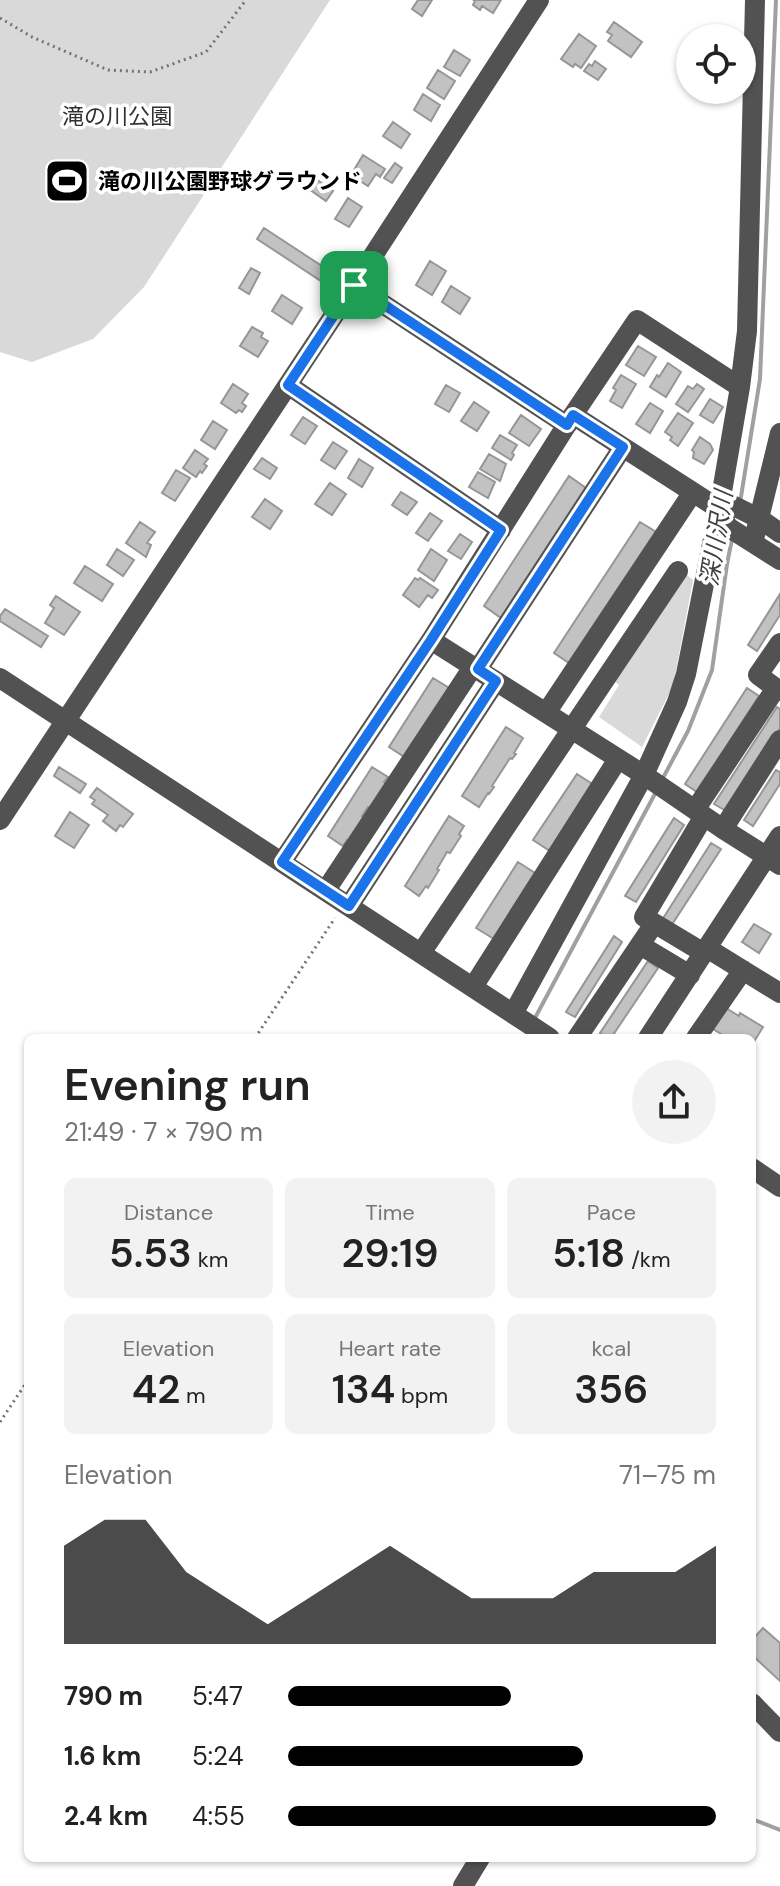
<!DOCTYPE html>
<html lang="en">
<head>
<meta charset="utf-8">
<style>
  :root { --surface:#fff; --page:#f2f2f2; --text:#222; --muted:#767676; --accent:#000 }
  body { margin:0; font-family:"DM Sans","Noto Sans JP",sans-serif; background:var(--page); color:var(--text); height:100vh; display:flex; flex-direction:column; font-size:30px; white-space:nowrap }
  * { box-sizing:border-box; margin:0 }
  p { font-size:26px; color:var(--muted) }
  .icon { flex:none; width:44px; height:44px; fill:none; stroke:currentColor; stroke-width:2; stroke-linecap:round; stroke-linejoin:round }
  .map { position:relative; flex:1; overflow:hidden }
  .drawer { position:absolute; left:24px; top:1034px; width:732px; height:828px; display:flex; flex-direction:column; background:var(--surface); border-radius:12px; box-shadow:0 2px 6px #0004 }
  .drawer>* { flex:none }
  .controls { position:absolute; left:676px; top:24px; display:grid; gap:16px }
  .controls a { display:grid; place-items:center; width:80px; height:80px; border-radius:50%; background:var(--surface); box-shadow:0 2px 6px #0004; font-size:40px }
  .pin { position:absolute; display:grid; place-items:center; width:68px; height:68px; color:#fff; margin:-34px; border-radius:16px; box-shadow:0 4px 12px #0006 }
  .round { display:grid; place-items:center; flex:none; width:84px; height:84px; border-radius:42px; background:var(--page) }
  .summary { display:flex; align-items:center; justify-content:space-between; height:136px; padding:0 40px }
  h1 { font-size:44px; font-weight:600; line-height:60px }
  .metrics { display:grid; grid-template-columns:repeat(3,1fr); gap:12px; height:136px; padding:8px 40px }
  .metrics div { display:grid; align-content:center; border-radius:12px; background:var(--page); text-align:center }
  .metrics b { font-size:40px; font-weight:600 }
  .metrics small { font-size:22px; font-weight:400 }
  .metrics p { font-size:22px }
  .chart { height:224px; padding:16px 40px }
  .chart p { display:flex; justify-content:space-between }
  .chart svg { width:100%; height:144px; margin-top:8px; fill:var(--accent); opacity:.7 }
  ul { padding:0 40px; list-style:none; font-size:26px }
  li { display:grid; grid-template-columns:128px 96px 1fr; align-items:center; height:60px }
  li i { height:20px; border-radius:10px; background:var(--accent) }
  .map>svg:first-child { display:block }
  .green { fill:#d9d9d9 }
  .lines { fill:none; stroke-linecap:round; stroke-linejoin:round }
  .stream { stroke:#a0a0a0; stroke-width:4 }
  .building { fill:#c2c2c2; stroke:#969696; stroke-width:2 }
  .path { stroke:#747474; stroke-width:3; stroke-dasharray:2 4; stroke-linecap:butt }
  .minor { stroke:#525252; stroke-width:20 }
  .route-casing { stroke:#fff; stroke-width:16 }
  .route { stroke:#1a73e8; stroke-width:10 }
  .labels { text-anchor:middle; dominant-baseline:central; stroke-width:7; stroke-linejoin:round; paint-order:stroke }
  .park-label { font-size:22px; fill:#303030; stroke:#fff }
  .poi-label { font-size:22px; font-weight:bold; fill:#000; stroke:#fff; text-anchor:start }
  .water-label { font-size:24px; font-style:italic; fill:#414141; stroke:#fff }
</style>
</head>
<body>
<div class="map">
<svg width="780" height="1886" viewBox="0 0 780 1886">
  <rect width="100%" height="100%" fill="#fff"/>
  <path class="green" d="M0 0H330L144 287 93 339 32 362 0 352Z
    M686 574 693 580 673 686 642 747 599 717 619 685 615 682Z"/>
  <g class="lines">
    <path class="stream" d="M740 503 760 379 776 0
      M663 778 688 731 712 670 727 564 732 539
      M535 1018 657 790
      M752 1819 780 1830"/>
  </g>
  <path class="building" d="M418 0H432L422 16 412 9Z
    M473 0H501L493 13 482 6 480 10 473 5 475 1Z
    M614 22 642 42 631 57 608 41 612 35 607 32Z
    M579 34 596 46 581 68 575 64 573 67 561 59Z
    M454 50 470 60 460 76 444 67Z
    M595 61 606 69 598 80 584 71 589 64 592 66Z
    M438 70 455 81 444 99 427 88Z
    M423 94 440 105 431 121 414 110Z
    M393 122 410 134 401 148 383 136Z
    M363 155 385 169 380 177 376 174 368 186 351 175Z
    M395 163 402 168 392 183 384 178Z
    M313 177 333 191 326 201 306 187Z
    M348 198 362 207 349 227 335 219Z
    M264 228 328 270 321 281 257 239Z
    M430 261 446 271 432 295 416 285Z
    M251 268 260 273 249 294 239 288Z
    M451 286 470 298 460 314 442 302Z
    M282 295 302 308 292 324 272 311Z
    M252 327 263 333 261 337 268 341 258 357 240 346Z
    M638 346 656 357 644 376 626 365Z
    M668 363 681 372 666 397 650 387 657 375 659 377Z
    M621 375 636 384 622 408 610 401 616 390 613 388Z
    M233 384 248 394 242 403 246 406 242 412 239 410 236 413 221 403Z
    M697 384 704 389 688 412 676 404 688 386 693 389Z
    M446 385 460 393 449 412 435 404Z
    M710 399 723 407 713 423 700 415Z
    M474 402 489 412 477 431 461 421Z
    M650 403 663 411 650 433 636 424Z
    M678 413 693 423 678 446 670 440 672 437 665 432Z
    M521 415 541 429 529 446 509 433Z
    M303 417 317 426 305 444 291 435Z
    M213 421 227 430 215 449 201 440Z
    M500 435 517 445 512 453 514 455 511 460 492 448Z
    M700 437 710 444 713 450 704 464 693 458 694 452 692 450Z
    M333 442 347 451 335 469 321 460Z
    M195 450 208 459 204 464 207 466 202 473 200 471 196 477 183 468Z
    M489 454 506 464 500 481 480 469Z
    M262 458 277 468 270 479 254 469Z
    M359 459 373 468 362 487 348 478Z
    M176 470 190 478 175 501 162 493Z
    M478 472 495 482 488 498 469 487Z
    M569 476 586 488 501 618 484 606Z
    M330 483 346 494 332 515 315 504Z
    M401 492 417 502 407 515 392 505Z
    M265 499 282 511 270 529 252 517Z
    M430 513 442 521 428 541 416 533Z
    M140 522 155 532 147 543 151 545 146 557 126 543Z
    M640 522 658 533 572 665 554 653Z
    M460 534 472 542 461 559 448 551Z
    M117 549 134 560 123 576 107 565Z
    M431 549 447 560 434 581 418 570Z
    M85 566 113 584 102 601 74 583Z
    M415 578 418 580 420 578 438 590 432 598 428 595 419 607 403 595Z
    M780 594V615L757 651 748 645Z
    M56 596 80 612 64 635 45 623 54 608 50 605Z
    M5 609 48 636 41 647 0 621V616Z
    M433 678 451 689 406 758 389 747Z
    M747 688 759 696 697 792 685 784Z
    M777 707 780 709V728L726 811 714 804Z
    M506 727 523 738 514 753 516 754 512 759 510 758 492 786 494 787 489 794 488 793 479 807 462 796Z
    M59 767 86 784 80 793 54 776Z
    M372 767 388 777 384 782 387 784 372 809 368 807 362 816 366 819 351 843 347 840 343 846 328 836Z
    M776 770 780 772V784L753 826 744 820Z
    M577 774 594 785 550 851 533 840Z
    M97 788 133 814 123 827 120 825 116 831 103 821 108 815 92 804 95 800 90 797Z
    M70 812 89 825 74 848 55 836Z
    M449 816 464 826 459 834 461 836 450 853 447 852 437 869 439 870 428 888 426 886 419 896 405 886Z
    M674 818 684 825 636 902 625 896Z
    M711 843 721 849 671 926 662 920Z
    M518 862 535 873 494 939 476 928Z
    M754 924 771 934 759 953 742 942Z
    M614 936 622 942 575 1017 566 1012Z
    M648 961 658 968 611 1038H607L600 1033Z
    M726 1008 739 1016 740 1013 763 1027 752 1045V1038H718L721 1034 713 1029Z
    M763 1628 780 1643V1681L752 1655V1640Z"/>
  <g class="lines">
    <path class="path" d="M0 18 32 37 108 70 150 72 206 52 246 0
      M255 1038 335 918
      M0 1422 28 1380"/>
    <path class="minor" d="M354 285 567 425
      M288 385 501 530
      M573 415 719 509 728 527 780 560
      M719 509 732 505 760 519 780 533
      M753 543 780 433
      M431 640 644 775 723 829 780 865
      M780 643 758 675 780 691
      M478 669 623 447
      M0 678 550 1038
      M546 713 693 492
      M695 810 776 688
      M0 820 354 285 539 0
      M723 829 780 740
      M282 862 431 640 573 415 637 320 740 387
      M326 890 473 667
      M349 906 496 681
      M640 945 690 975
      M707 948 780 993
      M421 953 678 571
      M704 953 644 917 704 816
      M473 987 618 759
      M513 1014 644 775 677 702 686 674 719 509 740 387 747 331 755 0
      M577 1038 654 924
      M648 1038 780 836
      M696 1038 743 970
      M752 1168 780 1187
      M752 1703 780 1732
      M463 1886 480 1858"/>
  </g>
  <g class="lines">
    <g class="route-casing">
      <path id="route" d="M354 285 567 425 573 415 623 447 478 669 496 681 349 906 282 862 431 640 501 530 288 385Z"/>
    </g>
    <use href="#route" class="route"/>
  </g>
  <defs>
    <g id="stadium-square" transform="scale(2.3)"><rect x="-9" y="-9" width="18" height="18" rx="4" fill="#000" stroke="#fff"/><path d="M0-5a6.5 5 0 1 0 0 10a6.5 5 0 1 0 0-10ZM-3.5-1.8h7v3.6h-7Z" fill="#fff"/></g>
  </defs>
  <g fill-rule="evenodd">
    <use href="#stadium-square" x="67" y="181"/>
  </g>
  <g class="labels">
    <g class="park-label">
      <text x="117" y="116">滝の川公園</text>
    </g>
    <g class="poi-label">
      <text x="98" y="181">滝の川公園野球グラウンド</text>
    </g>
    <g class="water-label">
      <text transform="translate(716 538) rotate(-81)">深川沢川</text>
    </g>
  </g>
</svg>
<div class="controls">
<a><svg class="icon" aria-label="locate" viewBox="0 0 24 24"><circle cx="12" cy="12" r="6"/><path d="M12 2v4M12 18v4M2 12h4M18 12h4"/></svg></a>
</div>
<div class="pin" style="left:354px;top:285px;background:#1e9e55"><svg class="icon" aria-label="arrive" viewBox="0 0 24 24"><path d="M6 21V4h12l-3 4 3 4H6"/></svg></div>
<section class="drawer">
<div class="summary"><div><h1>Evening run</h1><p>21:49 · 7 × 790 m</p></div><a class="round"><svg class="icon" aria-label="share" viewBox="0 0 24 24"><path d="M12 15V3M7 8l5-5 5 5M5 13v7h14v-7"/></svg></a></div>
<div class="metrics">
<div><p>Distance</p><b>5.53<small> km</small></b></div>
<div><p>Time</p><b>29:19</b></div>
<div><p>Pace</p><b>5:18<small> /km</small></b></div>
</div>
<div class="metrics">
<div><p>Elevation</p><b>42<small> m</small></b></div>
<div><p>Heart rate</p><b>134<small> bpm</small></b></div>
<div><p>kcal</p><b>356</b></div>
</div>
<div class="chart"><p><span>Elevation</span>71–75 m</p>
<svg viewBox="0 0 160 44" preserveAspectRatio="none"><path d="M0 44V14L10 6L20 6L30 22L40 30L50 38L60 30L70 22L80 14L90 22L100 30L110 30L120 30L130 22L140 22L150 22L160 14V44z"/></svg>
</div>
<ul>
<li><b>790 m</b>5:47<i style="width:52%"></i></li>
<li><b>1.6 km</b>5:24<i style="width:69%"></i></li>
<li><b>2.4 km</b>4:55<i style="width:100%"></i></li>
</ul>
</section>
</div>
</body>
</html>
